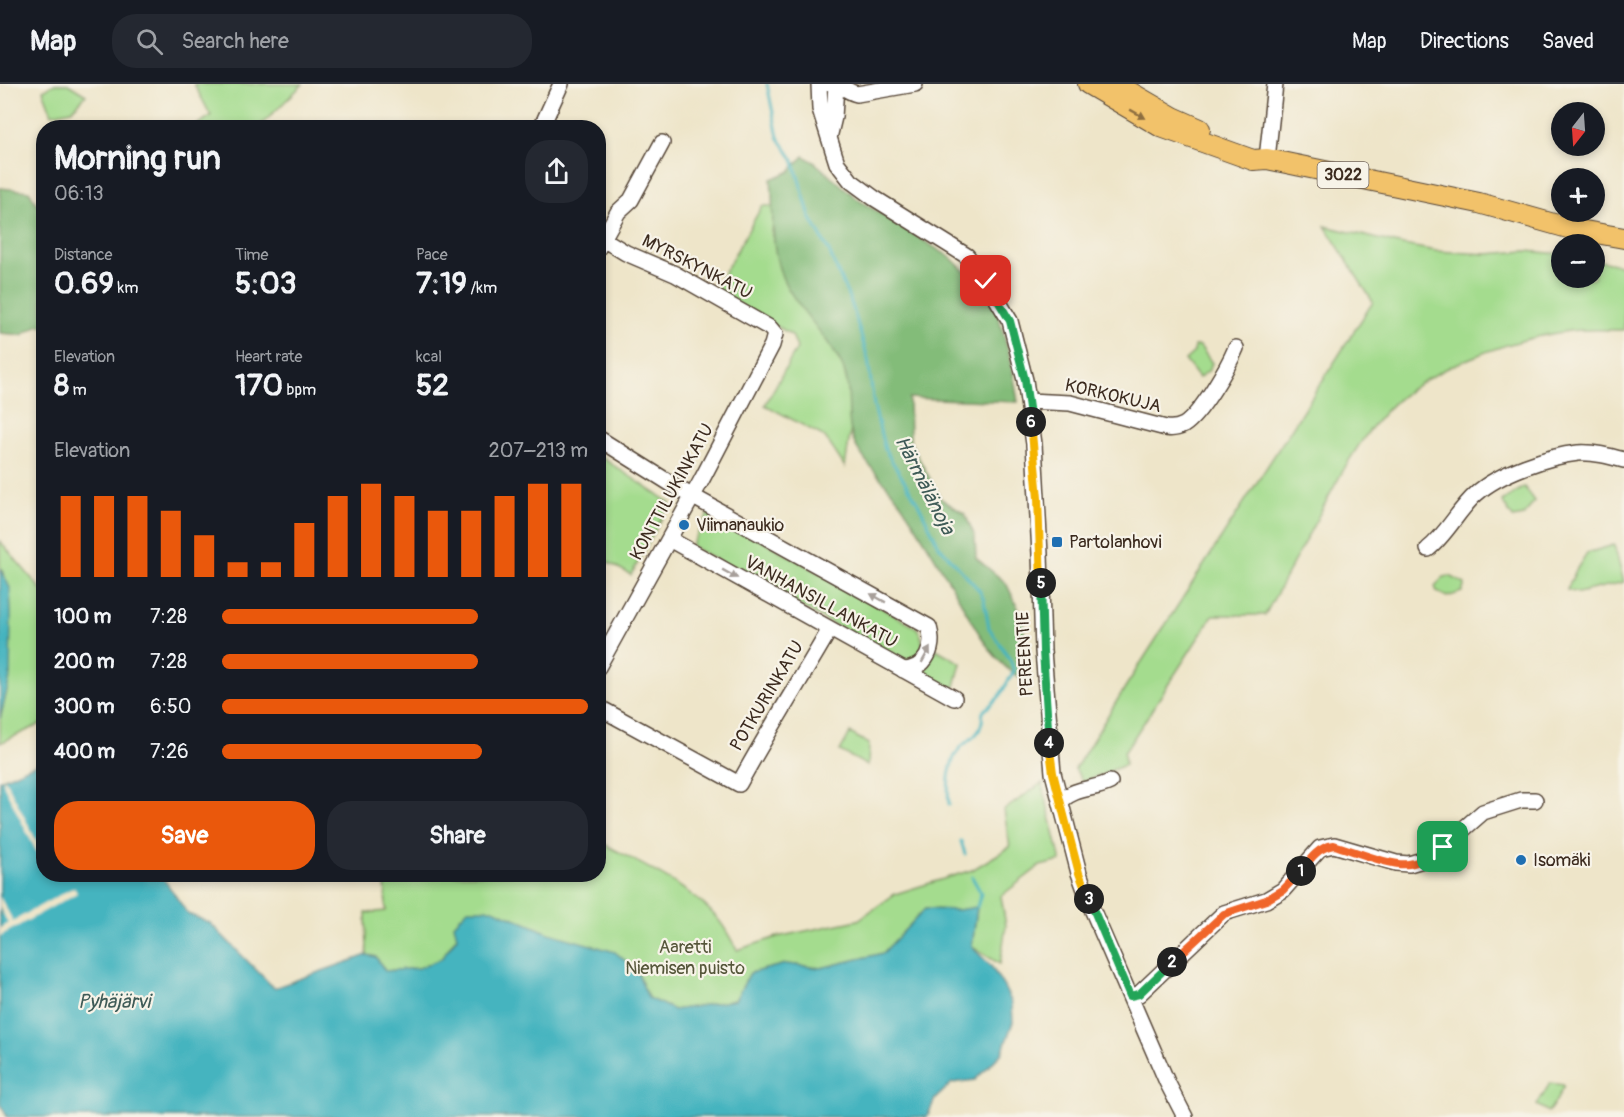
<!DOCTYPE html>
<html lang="en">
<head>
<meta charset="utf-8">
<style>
  :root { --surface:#171b24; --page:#242831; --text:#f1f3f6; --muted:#9ea1a6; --line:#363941; --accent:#ea580c }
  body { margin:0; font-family:Pangolin,sans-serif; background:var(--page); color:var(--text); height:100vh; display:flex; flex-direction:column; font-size:22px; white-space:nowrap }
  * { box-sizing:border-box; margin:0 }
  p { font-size:20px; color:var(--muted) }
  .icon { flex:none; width:33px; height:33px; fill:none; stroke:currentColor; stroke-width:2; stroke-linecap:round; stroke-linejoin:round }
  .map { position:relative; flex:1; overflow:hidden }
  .side { position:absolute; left:36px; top:36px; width:570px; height:762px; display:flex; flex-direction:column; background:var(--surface); border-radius:24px; box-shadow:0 3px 9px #0003 }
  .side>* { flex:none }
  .needle { width:39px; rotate:197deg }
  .buttons { position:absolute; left:1551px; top:18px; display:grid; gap:12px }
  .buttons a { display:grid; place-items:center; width:54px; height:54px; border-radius:50%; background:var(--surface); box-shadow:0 3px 9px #0003; font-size:30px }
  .pin { position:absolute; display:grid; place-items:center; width:51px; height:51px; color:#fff; margin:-26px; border-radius:12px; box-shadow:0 3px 9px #0006 }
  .km { position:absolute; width:30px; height:30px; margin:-15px; border-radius:50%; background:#222; color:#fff; font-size:16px; line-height:30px; text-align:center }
  .round { display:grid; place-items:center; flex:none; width:63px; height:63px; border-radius:24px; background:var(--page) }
  .overview { display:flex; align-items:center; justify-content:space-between; height:102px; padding:0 18px }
  h1 { font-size:33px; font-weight:700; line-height:45px }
  .stats { display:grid; grid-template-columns:repeat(3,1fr); gap:9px; height:102px; padding:6px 18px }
  .stats div { display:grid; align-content:center }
  .stats b { font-size:30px; font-weight:700 }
  .stats small { font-size:16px; font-weight:400 }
  .stats p { font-size:16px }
  .chart { height:168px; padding:12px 18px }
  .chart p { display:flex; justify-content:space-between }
  .chart svg { width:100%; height:108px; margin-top:6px; stroke:var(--accent); stroke-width:6 }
  .cta { display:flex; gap:12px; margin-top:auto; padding:12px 18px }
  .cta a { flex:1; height:69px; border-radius:24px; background:var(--accent); color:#fff; font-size:24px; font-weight:700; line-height:69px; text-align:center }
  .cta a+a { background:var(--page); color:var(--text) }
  ul { padding:0 18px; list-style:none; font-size:20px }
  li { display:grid; grid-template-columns:96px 72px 1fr; align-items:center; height:45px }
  li i { height:15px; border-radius:8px; background:var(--accent) }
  header { display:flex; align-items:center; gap:36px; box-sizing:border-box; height:84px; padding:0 30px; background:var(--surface); border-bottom:2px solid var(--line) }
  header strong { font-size:28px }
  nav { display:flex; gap:33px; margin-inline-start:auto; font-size:21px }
  .search { width:420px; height:54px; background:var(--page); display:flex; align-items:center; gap:15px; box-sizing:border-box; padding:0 21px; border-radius:24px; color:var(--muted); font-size:22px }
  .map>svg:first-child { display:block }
  .green { fill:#a4dc8e; stroke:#708356; stroke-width:1.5 }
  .forest { fill:#83bc79; stroke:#5f734c; stroke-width:1.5 }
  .water { fill:#45b4bf; stroke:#406f6e; stroke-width:1.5 }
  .pier { fill:#eee5c9 }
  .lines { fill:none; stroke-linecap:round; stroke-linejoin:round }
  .stream { stroke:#45b4bf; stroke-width:3 }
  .minor-casing { stroke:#564638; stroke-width:18 }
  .major-casing { stroke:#564638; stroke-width:22 }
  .minor { stroke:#fff; stroke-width:15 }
  .major { stroke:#f2c26a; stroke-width:20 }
  .oneway { fill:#8d6e40 }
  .oneway2 { fill:#a79f9a }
  .split-1-casing { stroke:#fff; stroke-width:12 }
  .split-2-casing { stroke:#fff; stroke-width:12 }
  .split-3-casing { stroke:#fff; stroke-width:12 }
  .split-4-casing { stroke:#fff; stroke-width:12 }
  .split-5-casing { stroke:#fff; stroke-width:12 }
  .split-6-casing { stroke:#fff; stroke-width:12 }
  .split-7-casing { stroke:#fff; stroke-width:12 }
  .split-1 { stroke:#f0652b; stroke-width:8 }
  .split-2 { stroke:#f0652b; stroke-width:8 }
  .split-3 { stroke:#22a559; stroke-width:8 }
  .split-4 { stroke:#f5b400; stroke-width:8 }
  .split-5 { stroke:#22a559; stroke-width:8 }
  .split-6 { stroke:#f5b400; stroke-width:8 }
  .split-7 { stroke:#22a559; stroke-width:8 }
  .poi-dot { fill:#1f6fb2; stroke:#f7f3e8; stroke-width:2 }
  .labels { text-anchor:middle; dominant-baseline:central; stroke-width:4.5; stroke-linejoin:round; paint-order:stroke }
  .shield { fill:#f7f3e8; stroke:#73665b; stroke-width:1.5 }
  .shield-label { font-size:16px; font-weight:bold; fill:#3b2a1e }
  .street-label { font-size:18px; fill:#3b2a1e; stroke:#f7f3e8 }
  .poi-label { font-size:18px; fill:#3b2a1e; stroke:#f7f3e8; text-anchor:start }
  .park-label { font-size:18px; fill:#55563a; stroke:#f7f3e8 }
  .water-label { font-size:20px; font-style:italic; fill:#3e5a56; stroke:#f7f3e8 }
</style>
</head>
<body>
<header>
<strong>Map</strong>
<div class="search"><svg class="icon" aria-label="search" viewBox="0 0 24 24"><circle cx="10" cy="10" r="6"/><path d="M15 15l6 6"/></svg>Search here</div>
<nav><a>Map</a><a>Directions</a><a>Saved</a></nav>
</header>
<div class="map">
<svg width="1624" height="1033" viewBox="0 0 1624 1033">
  <rect width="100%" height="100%" fill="#f7f3e8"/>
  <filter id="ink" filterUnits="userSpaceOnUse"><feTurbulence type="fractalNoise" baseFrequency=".0167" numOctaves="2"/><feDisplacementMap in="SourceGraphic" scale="12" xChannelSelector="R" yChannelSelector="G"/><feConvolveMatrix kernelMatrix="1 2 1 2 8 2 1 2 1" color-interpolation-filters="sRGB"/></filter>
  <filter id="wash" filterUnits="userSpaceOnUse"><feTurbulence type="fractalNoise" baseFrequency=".008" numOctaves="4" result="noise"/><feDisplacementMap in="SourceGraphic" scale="24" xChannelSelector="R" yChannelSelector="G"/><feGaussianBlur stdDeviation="1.35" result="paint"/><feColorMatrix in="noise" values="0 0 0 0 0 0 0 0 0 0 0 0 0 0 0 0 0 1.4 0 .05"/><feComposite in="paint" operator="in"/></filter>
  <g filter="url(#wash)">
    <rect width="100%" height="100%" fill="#eee5c9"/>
    <path class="green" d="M55 0H68L86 11 72 26 52 30 43 6Z
      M194 0H303L259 43 192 44 211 32Z
      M762 122H774L772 150 791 207 832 264 843 283 848 303 851 344 845 383 825 353 765 321 797 264 792 251 714 207Z
      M1325 142 1403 161 1436 167 1487 170 1526 167 1561 170 1562 194H1594L1595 176 1624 182V246C1606 246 1587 245 1569 247 1512 255 1425 284 1385 328 1357 358 1338 395 1319 431 1301 464 1283 498 1265 531H1213L1124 669 1125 681 1083 698 1075 685 1126 602 1373 218Z
      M1194 262H1200L1212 279 1209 286 1199 294 1185 276 1194 268Z
      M598 371 670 419 631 491 599 473Z
      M1524 403 1534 417 1524 432 1513 434 1502 417Z
      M710 427 917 544C929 563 920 577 898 576L691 462Z
      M0 457 44 509 43 639 0 659V635L10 594 3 488 0 484Z
      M1614 461 1624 498 1578 509 1567 506 1576 486 1587 469Z
      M1450 492 1465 500 1462 508 1447 513 1437 508 1435 502 1444 493Z
      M936 565 961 579 955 602 951 606 922 591Z
      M850 649 869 660 868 682 840 667Z
      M1042 699 1061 777 1040 782 1001 812 1006 842 1000 880 972 863 977 824 958 826 925 825 883 869 821 884 786 880 750 889 735 916 674 926 648 914 637 887 493 825 457 852 441 875 419 884 385 887 376 873 367 871 366 829 386 827 385 791 598 790 599 757C637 779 689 801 717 834 726 844 731 856 737 866L777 853 858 836 895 810 972 786 1010 763 1004 726Z
      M1550 999 1564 1001 1556 1017 1548 1028 1537 1021Z"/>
    <path class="forest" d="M804 72 814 78 860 117 950 173 977 199 997 227 1011 277 1018 318 909 314 910 358 941 415 965 430 975 453 976 474 1006 499 1023 534 1028 594 1026 596C991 583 967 527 949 497 932 469 916 441 898 415 886 399 864 378 856 362 843 337 854 306 842 281 827 250 792 220 781 190 770 160 774 127 771 95L789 88Z
      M0 104 29 107 43 130V243L38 241 22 251 0 249Z"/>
    <path class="water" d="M0 484 10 504 11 528 10 594 0 635Z
      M43 677 44 790 161 791 188 830 210 839 274 904 367 871 376 873 385 887 419 884 441 875 457 853 454 840 468 825H493L549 849 615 868 637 887 648 914 674 926 735 916 750 889 786 880 821 884 883 869 925 825 958 826 977 823 972 863 991 882 1004 903 1012 919 1013 938 1002 969 975 996 952 999 935 1015 927 1033H7L0 1019V696Z"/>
    <path class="pier" d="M5 695 43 770V773L40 775 4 702 3 696Z
      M74 803 77 809 0 852V844L8 839 0 824V813L13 837Z"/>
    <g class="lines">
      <path class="stream" d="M767 0 778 53 793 75 810 133 828 165 852 221 868 275 874 322 885 366 918 419 939 462 979 506 984 516 989 544 1010 575 1014 587 999 613 983 628C982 632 983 637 981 641 979 651 969 656 962 662 948 675 947 703 949 720
        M961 757 965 770
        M972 793 981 809 977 823"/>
    </g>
  </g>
  <g filter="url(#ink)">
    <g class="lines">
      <g class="minor-casing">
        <path id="minor" d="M819 0 820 25 837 79 851 97 874 114 967 172 986 197 1010 237 1025 296 1034 360 1040 470 1043 567 1053 689 1079 789 1092 825 1167 998 1185 1033
          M832 0C842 1 848 8 857 10L915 0
          M541 44 561 0
          M829 54 834 33 836 1
          M1267 75 1275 0
          M598 152 626 169 675 190 770 244 775 250 772 261 701 397 598 583
          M598 164 618 128 631 116 662 59
          M1028 317 1070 319 1166 344C1172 345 1178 344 1184 341 1201 330 1228 283 1236 264
          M598 354 681 406 929 543C935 563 927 585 903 586
          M669 455 954 614
          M1428 465C1447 450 1458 426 1476 410 1499 389 1549 372 1578 369 1594 368 1609 372 1624 376
          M598 623 739 700C768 647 800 597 830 545
          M1061 717C1075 703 1094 706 1110 698
          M1130 912 1139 910 1224 829 1266 816 1283 806 1320 764 1334 761 1396 779 1409 780 1426 775 1443 763 1483 728 1521 716H1535"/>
      </g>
      <g class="major-casing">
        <path id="major" d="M1088 0 1161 43 1253 76 1267 75 1479 119 1568 144 1624 154
          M1116 0 1173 33 1200 45"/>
      </g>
      <use href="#minor" class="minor"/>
      <use href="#major" class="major"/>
    </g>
    <defs><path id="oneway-solid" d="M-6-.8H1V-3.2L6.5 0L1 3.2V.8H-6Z" transform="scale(1.5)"/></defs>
    <use class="oneway" href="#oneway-solid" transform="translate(1138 30) rotate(29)"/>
    <g class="oneway2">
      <use href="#oneway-solid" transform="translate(730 490) rotate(29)"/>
      <use href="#oneway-solid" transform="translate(878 514) rotate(-151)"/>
      <use href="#oneway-solid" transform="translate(926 571) rotate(-61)"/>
    </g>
  </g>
  <g class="lines" filter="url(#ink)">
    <g class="split-1-casing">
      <path id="split-1" d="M1301 787C1310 775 1318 763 1334 761 1352 766 1392 783 1409 780 1422 778 1433 770 1443 763"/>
    </g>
    <g class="split-2-casing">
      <path id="split-2" d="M1172 878 1224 830 1266 816 1283 806 1301 787"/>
    </g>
    <g class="split-3-casing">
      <path id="split-3" d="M1089 815 1130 912 1139 910 1172 878"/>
    </g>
    <g class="split-4-casing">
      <path id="split-4" d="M1049 659 1053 689 1079 789 1089 815"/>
    </g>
    <g class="split-5-casing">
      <path id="split-5" d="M1041 499 1043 567 1049 659"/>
    </g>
    <g class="split-6-casing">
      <path id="split-6" d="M1031 338 1038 414 1041 499"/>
    </g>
    <g class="split-7-casing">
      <path id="split-7" d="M986 197 1010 237 1025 296 1031 338"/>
    </g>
    <use href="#split-1" class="split-1"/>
    <use href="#split-2" class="split-2"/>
    <use href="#split-3" class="split-3"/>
    <use href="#split-4" class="split-4"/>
    <use href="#split-5" class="split-5"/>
    <use href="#split-6" class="split-6"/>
    <use href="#split-7" class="split-7"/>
  </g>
  <g class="poi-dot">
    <circle cx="684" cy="441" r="6"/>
    <rect x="1051" y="452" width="12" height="12" rx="3"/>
    <circle cx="1521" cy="776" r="6"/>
  </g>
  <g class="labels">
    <rect class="shield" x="1317.5" y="78" width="51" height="26" rx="4.5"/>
    <g class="shield-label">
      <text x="1343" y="91">3022</text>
    </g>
    <g class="street-label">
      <text transform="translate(697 183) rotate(27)">MYRSKYNKATU</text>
      <text transform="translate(1113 312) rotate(13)">KORKOKUJA</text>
      <text transform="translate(672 408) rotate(-61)">KONTTILUKINKATU</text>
      <text transform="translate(821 518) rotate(29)">VANHANSILLANKATU</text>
      <text transform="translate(1025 570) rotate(-93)">PEREENTIE</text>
      <text transform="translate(767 612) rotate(-59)">POTKURINKATU</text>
    </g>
    <g class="poi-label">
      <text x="696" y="441">Viimanaukio</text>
      <text x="1069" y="458">Partolanhovi</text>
      <text x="1533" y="776">Isomäki</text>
    </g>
    <g class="park-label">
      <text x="685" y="863">Aaretti<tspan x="685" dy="21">Niemisen puisto</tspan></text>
    </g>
    <g class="water-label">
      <text transform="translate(925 401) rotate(63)">Härmälänoja</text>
      <text x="114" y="917">Pyhäjärvi</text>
    </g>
  </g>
</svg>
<div class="buttons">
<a><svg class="needle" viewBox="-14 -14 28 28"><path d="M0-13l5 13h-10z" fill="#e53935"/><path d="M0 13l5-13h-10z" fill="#9ea1a6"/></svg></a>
<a>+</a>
<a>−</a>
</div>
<div class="pin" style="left:1443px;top:763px;background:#1e9e55"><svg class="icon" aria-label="arrive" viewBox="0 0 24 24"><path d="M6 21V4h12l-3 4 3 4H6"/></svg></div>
<div class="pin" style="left:986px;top:197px;background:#d93025"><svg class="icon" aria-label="check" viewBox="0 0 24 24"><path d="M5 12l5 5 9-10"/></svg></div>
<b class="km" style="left:1301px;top:787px">1</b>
<b class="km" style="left:1172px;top:878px">2</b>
<b class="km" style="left:1089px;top:815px">3</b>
<b class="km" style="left:1049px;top:659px">4</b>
<b class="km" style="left:1041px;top:499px">5</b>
<b class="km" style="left:1031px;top:338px">6</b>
<section class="side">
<div class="overview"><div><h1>Morning run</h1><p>06:13</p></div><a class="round"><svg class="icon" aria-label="share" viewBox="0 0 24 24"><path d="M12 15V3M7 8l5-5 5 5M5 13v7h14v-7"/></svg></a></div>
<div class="stats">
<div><p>Distance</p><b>0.69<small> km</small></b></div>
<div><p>Time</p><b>5:03</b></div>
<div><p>Pace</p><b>7:19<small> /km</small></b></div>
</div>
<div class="stats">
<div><p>Elevation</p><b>8<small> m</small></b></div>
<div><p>Heart rate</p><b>170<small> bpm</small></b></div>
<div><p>kcal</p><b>52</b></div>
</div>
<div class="chart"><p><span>Elevation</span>207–213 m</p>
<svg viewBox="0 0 160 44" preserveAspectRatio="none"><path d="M5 44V11M15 44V11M25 44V11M35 44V17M45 44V27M55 44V38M65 44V38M75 44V22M85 44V11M95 44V6M105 44V11M115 44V17M125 44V17M135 44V11M145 44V6M155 44V6"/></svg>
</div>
<ul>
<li><b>100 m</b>7:28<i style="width:70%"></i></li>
<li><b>200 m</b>7:28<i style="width:70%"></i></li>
<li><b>300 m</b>6:50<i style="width:100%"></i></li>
<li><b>400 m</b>7:26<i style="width:71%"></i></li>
</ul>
<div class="cta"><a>Save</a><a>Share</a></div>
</section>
</div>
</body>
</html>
